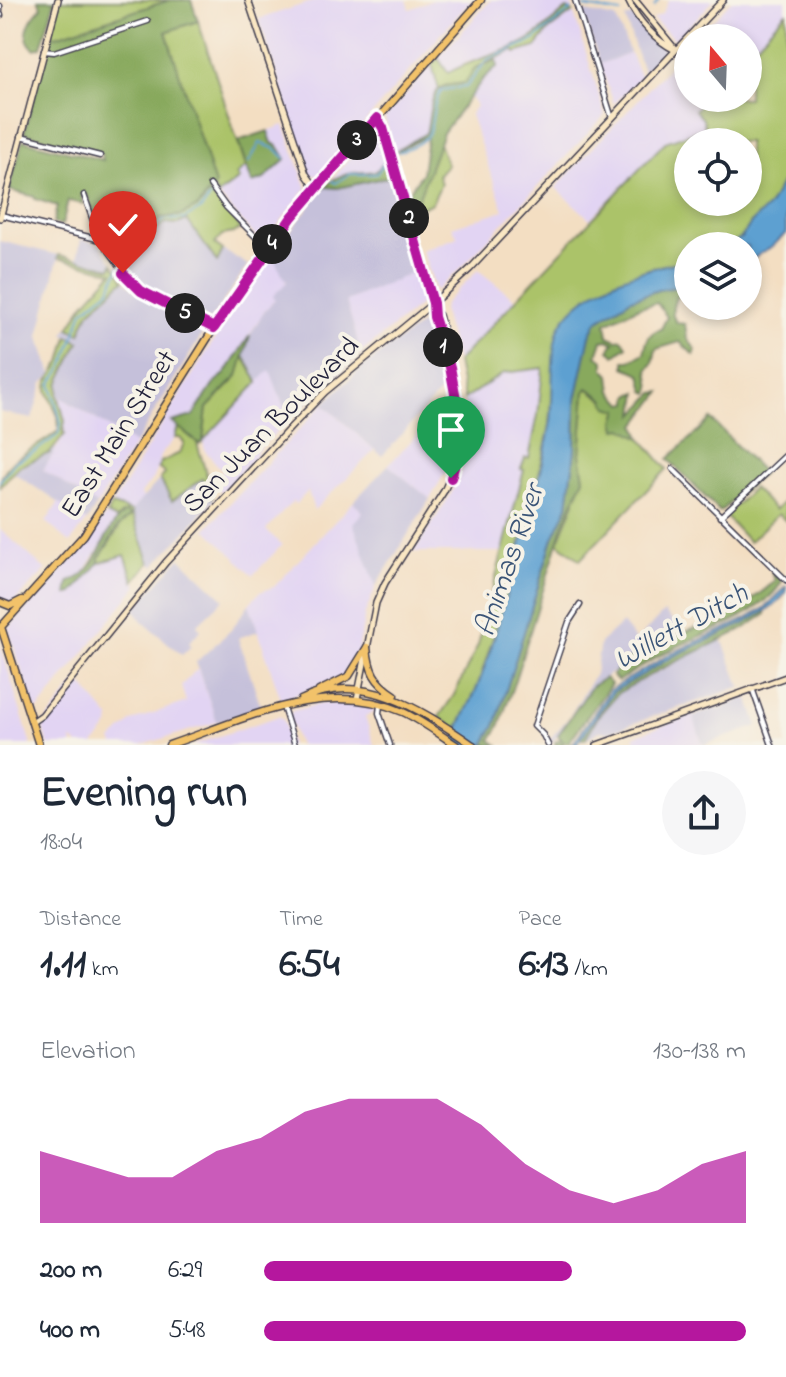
<!DOCTYPE html>
<html lang="en">
<head>
<meta charset="utf-8">
<style>
  :root { --surface:#fff; --page:#f6f6f7; --text:#1f2937; --muted:#747a83; --accent:#b5179e }
  body { margin:0; font-family:"Indie Flower",sans-serif; background:var(--page); color:var(--text); height:100vh; display:flex; flex-direction:column; font-size:30px; white-space:nowrap }
  * { box-sizing:border-box; margin:0 }
  p { font-size:26px; color:var(--muted) }
  .icon { flex:none; width:44px; height:44px; fill:none; stroke:currentColor; stroke-width:2; stroke-linecap:round; stroke-linejoin:round }
  .map { position:relative; height:745px; overflow:hidden }
  .drawer { display:flex; flex-direction:column; background:var(--surface); flex:1 }
  .drawer>* { flex:none }
  .needle { width:52px; rotate:341deg }
  .fabs { position:absolute; left:674px; top:24px; display:grid; gap:16px }
  .fabs a { display:grid; place-items:center; width:88px; height:88px; border-radius:50%; background:var(--surface); box-shadow:0 4px 12px #0003; font-size:40px }
  .pin { position:absolute; display:grid; place-items:center; width:68px; height:68px; color:#fff; margin:-82px -34px; border-radius:50% 50% 50% 0; rotate:-45deg; box-shadow:0 0 8px #0007 }
  .pin .icon { rotate:45deg }
  .km { position:absolute; width:40px; height:40px; margin:-20px; border-radius:50%; background:#222; color:#fff; font-size:22px; line-height:40px; text-align:center }
  .round { display:grid; place-items:center; flex:none; width:84px; height:84px; border-radius:42px; background:var(--page) }
  .headline { display:flex; align-items:center; justify-content:space-between; height:136px; padding:0 40px }
  h1 { font-size:44px; font-weight:700; line-height:60px }
  .metrics { display:grid; grid-template-columns:repeat(3,1fr); gap:12px; height:136px; padding:8px 40px }
  .metrics div { display:grid; align-content:center }
  .metrics b { font-size:40px; font-weight:700 }
  .metrics small { font-size:22px; font-weight:400 }
  .metrics p { font-size:22px }
  .chart { height:224px; padding:16px 40px }
  .chart p { display:flex; justify-content:space-between }
  .chart svg { width:100%; height:144px; margin-top:8px; fill:var(--accent); opacity:.7 }
  ul { padding:0 40px; list-style:none; font-size:26px }
  li { display:grid; grid-template-columns:128px 96px 1fr; align-items:center; height:60px }
  li i { height:20px; border-radius:10px; background:var(--accent) }
  .map>svg:first-child { display:block }
  .built { fill:#e2d4f3 }
  .industrial { fill:#c5c0da }
  .green { fill:#abc369; stroke:#667252; stroke-width:2; fill-rule:evenodd }
  .forest { fill:#88a95d; stroke:#55664c; stroke-width:2 }
  .water { fill:#5da0d1; stroke:#406186; stroke-width:2 }
  .lines { fill:none; stroke-linecap:round; stroke-linejoin:round }
  .stream { stroke:#5da0d1; stroke-width:2 }
  .street-casing { stroke:#413e4f; stroke-width:7 }
  .secondary-casing { stroke:#413e4f; stroke-width:8 }
  .primary-casing { stroke:#413e4f; stroke-width:9 }
  .street { stroke:#fff; stroke-width:4 }
  .secondary { stroke:#fae7c3; stroke-width:5 }
  .primary { stroke:#f2c26a; stroke-width:6 }
  .route-casing { stroke:#fff; stroke-width:16 }
  .route { stroke:#b5179e; stroke-width:10 }
  .labels { text-anchor:middle; dominant-baseline:central; stroke-width:8; stroke-linejoin:round; paint-order:stroke }
  .street-label { font-size:28px; fill:#22223b; stroke:#f7f3e8 }
  .water-label { font-size:30px; font-style:italic; fill:#3a5477; stroke:#f7f3e8 }
</style>
</head>
<body>
<div class="map">
<svg width="786" height="745" viewBox="0 0 786 745">
  <rect width="100%" height="100%" fill="#f7f3e8"/>
  <filter id="ink" filterUnits="userSpaceOnUse"><feTurbulence type="fractalNoise" baseFrequency=".0125" numOctaves="2"/><feDisplacementMap in="SourceGraphic" scale="16" xChannelSelector="R" yChannelSelector="G"/><feConvolveMatrix kernelMatrix="1 2 1 2 8 2 1 2 1" color-interpolation-filters="sRGB"/></filter>
  <filter id="wash" filterUnits="userSpaceOnUse"><feTurbulence type="fractalNoise" baseFrequency=".006" numOctaves="4" result="noise"/><feDisplacementMap in="SourceGraphic" scale="32" xChannelSelector="R" yChannelSelector="G"/><feGaussianBlur stdDeviation="1.8" result="paint"/><feColorMatrix in="noise" values="0 0 0 0 0 0 0 0 0 0 0 0 0 0 0 0 0 1.4 0 .05"/><feComposite in="paint" operator="in"/></filter>
  <g filter="url(#wash)">
    <rect width="100%" height="100%" fill="#f3dec2"/>
    <path class="built" d="M317 0H407L410 9 433 0H471L320 174 315 176 309 173 259 19Z
      M491 0H570L605 115 461 268 436 291 422 250 458 237 452 227 504 210 470 115 476 106 470 97 492 69 495 58 515 50 536 47 549 30 572 12 570 9 528 40 496 55 467 62 447 73 438 58Z
      M669 0H714L678 38 674 39 653 19 662 14Z
      M732 0H786V12L748 53V38H696Z
      M688 47V98H706L695 110 703 119 705 128 665 142 590 219 556 188 558 185Z
      M630 53 641 77 614 104 600 64Z
      M432 65 439 90 429 115 428 130 415 142 394 152 385 118Z
      M284 125 307 188 267 239 255 236 218 195 238 179 236 175 246 167 252 183 286 159 278 146H274L272 143 268 131Z
      M375 130 379 131 388 159 374 172 356 171 332 179Z
      M271 255 283 271 287 284 274 296 276 299 265 310 225 374 216 381 193 416 173 422 178 426 175 438 162 453 154 478 141 493 142 497 145 496 131 511 112 505 232 311Z
      M419 266 426 300 361 353 346 301 411 273Z
      M478 270 515 299 457 362 443 312 444 304Z
      M543 367 533 445 529 459 521 469 524 470 503 552H414L451 494 462 468 467 431 464 399 504 373Z
      M270 369 289 420 257 451 255 457 222 492 216 487 212 477 214 475 216 485 225 478 222 477V470L205 451 203 441Z
      M58 395 135 444 97 505 43 470 65 435Z
      M323 404 375 450 314 510 308 491 296 504 293 501 266 530 282 545 253 575 206 529Z
      M435 416 453 429V437L446 471 430 499 388 465Z
      M59 502 87 521 70 543 46 522Z
      M353 502 363 512 376 586 365 614 356 661 344 677 281 700 249 604 260 592 274 587Z
      M107 514 116 519 109 533 83 574 69 582 67 591 73 593 99 563 125 554 137 586 39 709 35 710 8 629 72 560Z
      M0 529 46 570 13 603H6L0 598Z
      M0 645 9 673 31 745H0Z
      M198 668 217 722 142 745H114L112 740 132 721 186 702 181 686Z
      M78 680 110 718 109 726 94 745H78L72 739 73 745H48L43 730 44 724Z
      M352 702 374 708 375 712 365 716 374 745H299L289 717 292 711 321 704Z
      M693 715 703 745H637L634 736Z
      M279 716 283 719 291 745H193Z"/>
    <path class="industrial" d="M586 12 616 18 630 53 600 64 583 13Z
      M633 16 663 49V54L644 74 625 18Z
      M393 176 419 266 412 273 346 301 361 353 289 420 270 370 258 382 243 354 250 335 265 310 275 300 273 296 287 282 271 255 325 187 338 188Z
      M187 220 216 261 223 250 248 265 210 321 138 285 122 263 165 223 178 224Z
      M81 239 100 244 113 263 112 268 77 260Z
      M0 241 59 255 39 336 52 374 43 383 32 419 0 412Z
      M124 280 135 291 206 328 135 444 58 395 59 384 79 342 64 334 67 328 80 334 89 312Z
      M424 322 430 324 433 329 445 379 440 386 443 389 382 456 323 404 362 368Z
      M57 448 43 470 97 505 87 521 12 472Z
      M388 465 430 499 376 586 353 523 363 512 353 502Z
      M203 477 211 497 213 496 214 500 154 566 150 563 131 511 160 479 173 501Z
      M180 558 224 599 197 625 201 630 189 642 191 646 182 655 142 621 135 609Z
      M249 604 258 631 238 638 261 707 217 722 196 662 231 630Z
      M664 612 679 627 592 686 551 744 549 740 569 717 595 674 600 643 622 623 636 641Z
      M722 639 739 683 742 686 608 732 600 731 582 741 604 708 618 693Z
      M744 698 749 700 758 726 703 745 693 716 715 708 719 710Z"/>
    <path class="green" d="M60 0H170L56 36 50 35Z
      M567 9 573 12 549 30 536 47 516 53 514 50 476 68 465 83 444 86 439 90 432 65 438 58 448 73C474 58 502 55 528 40 543 32 554 19 567 9Z
      M786 12V174L769 206 751 223 742 237 728 246H688V260L654 267 608 284 569 314 557 333 550 425 533 501 501 613 476 691 457 729 439 717 454 695 478 645 524 470 521 469 525 458H529L538 415 543 368 504 373 464 399 457 362 665 142 705 128 703 119 695 110 706 98H748V53ZM688 142H748V202H688Z
      M198 21 246 167 236 175 239 179 218 195 213 188 166 31Z
      M439 143 447 165 438 175 441 184 432 203 417 210 415 207Z
      M210 193 241 228 234 233 222 235 215 244 223 250 217 262 187 220 178 224 165 223 122 263 118 256 137 243 161 218 182 215 201 204Z
      M59 255 111 268 113 263 124 280 89 312 80 334 69 328 84 304 113 272 58 258Z
      M68 336 79 342 59 384 58 395 65 421 63 432 65 434 50 453 20 466 0 487C0 458 41 448 59 430L58 416 47 391 48 381 61 362Z
      M243 354 258 382 203 441 207 408 234 381 239 372Z
      M587 388 619 410 615 421 641 438 667 469 580 560 558 543 575 502V494L584 478 580 455 585 392Z
      M178 426 196 440 213 496 211 498 203 478 172 501 160 479 165 474 158 468 161 462 180 453 184 443 180 438H175Z
      M753 488 775 510 786 500V521L778 514 749 542 725 516Z
      M112 505 131 511 150 563 134 581 125 555 99 563V559L122 523V514L116 519 107 514Z"/>
    <path class="forest" d="M38 0H55L41 47 35 49C19 38 30 18 42 7Z
      M170 0H191L198 21 166 32 215 185 198 207 182 215 161 218 137 243 118 256 100 232 87 194 81 196 84 204 68 201 62 225 53 223 57 206 35 199V197L9 190 23 140 103 160 100 152 24 133 50 35 56 36Z
      M496 60 498 66 483 79 443 133 417 202 415 207 410 205 408 193 422 173 427 138 425 137 394 152 426 133C430 120 428 91 445 86 451 84 458 85 465 83L475 68Z
      M268 131 272 143 278 146 286 159 264 179 252 183 238 141Z
      M388 159 393 176 338 188 325 187C340 170 356 174 376 171Z
      M688 285V296H677C671 308 669 324 685 324L687 338 696 350 694 355 680 342 656 349 653 363 648 370 651 388 649 393 645 391 641 374 625 367V361H630L644 353C647 341 647 333 661 329L667 317 657 303 639 307 606 323 608 336 617 340 622 339 627 346 615 355 609 350 614 343 608 340 602 341 597 355 604 361V369L610 375 612 391 623 404 629 403V396L638 392 635 414 654 393 661 392 636 425 641 438 623 428 617 429 615 421 619 410 608 407 604 399 588 388 585 392 580 455 584 478 563 526 515 680 499 727 491 740 498 745H484L496 723 553 538 568 506 575 450 576 399 590 335 597 321 631 299 658 290Z
      M250 335 238 376 207 408 203 441 199 444 172 422 193 416 216 381 225 374Z
      M711 419 763 473 720 512 668 459Z
      M126 512 131 516 117 528 99 559V563L73 593 67 595 69 582C73 580 77 579 81 576 102 560 104 526 126 512Z
      M772 572 782 581C765 614 704 633 672 649 653 658 636 670 618 681L612 675C636 644 683 635 717 620 739 610 758 596 775 581Z
      M765 611 766 614 742 630 661 669 618 693 599 715 585 739H580L613 692 674 656 743 624Z
      M605 678 611 684 568 743 563 742V745H555V742L561 740 558 735 592 686Z"/>
    <path class="water" d="M786 174V233L774 245 748 262V246H728L742 237 751 223 769 206Z
      M688 260V285L658 290 631 299 597 321 590 335 576 399 575 450 568 506 553 538 496 723 484 745H452C458 725 468 709 476 690 490 657 499 620 509 585 525 532 542 476 551 420 554 395 549 344 561 324 587 283 643 269 688 260Z
      M786 587V593L774 606 743 624 674 656 613 692 576 745H572L610 690 670 654 744 620 766 607Z"/>
    <g class="lines">
      <path class="stream" d="M654 6 659 0
        M584 7 621 13
        M399 152C407 148 417 146 423 140 436 130 429 105 442 90L466 87 487 60 534 40 571 10
        M249 162 260 143 276 149 285 158
        M332 181 336 183 350 174H376L385 162
        M0 481 16 461 37 450 58 435 61 423 51 384 64 365 83 311 110 289 123 258 164 220 184 219 200 210 211 197"/>
    </g>
  </g>
  <g filter="url(#ink)">
    <g class="lines">
      <g class="street-casing">
        <path id="street" d="M575 0 612 118
          M0 6V11
          M0 15H1
          M44 51 54 52 148 21
          M21 136 100 156
          M210 185 226 207 268 249
          M84 195 96 229V238
          M1 215 101 240 137 289 214 328
          M673 469 786 580
          M720 517 786 455
          M752 688 772 745
          M380 705 379 713 390 745
          M283 707 295 745
          M548 745 543 735 534 726 569 622 580 605"/>
      </g>
      <g class="secondary-casing">
        <path id="secondary" d="M248 0 306 174 316 188
          M628 0C637 20 656 41 675 50
          M635 0 675 49
          M377 118 383 128 433 303 434 317 445 349
          M0 218 58 0
          M357 699 376 603 385 583 444 491 456 464 460 423 446 350 447 345 439 315 436 313
          M32 722 42 715 166 562 292 426 325 392 433 303 470 269 723 0
          M597 745 786 677"/>
      </g>
      <g class="primary-casing">
        <path id="primary" d="M0 602 10 606 22 600
          M367 647C369 670 374 682 395 695
          M319 691 349 676 367 647
          M301 700C362 668 424 712 473 745
          M39 745 1 627 84 535 214 328 292 217 481 0
          M169 745C243 720 325 677 403 712 422 721 439 734 456 745"/>
      </g>
      <use href="#street" class="street"/>
      <use href="#secondary" class="secondary"/>
      <use href="#primary" class="primary"/>
    </g>
  </g>
  <g class="lines" filter="url(#ink)">
    <g class="route-casing">
      <path id="route" d="M123 273 141 291 214 328 292 217 377 118 383 128 433 303 434 317 450 367 459 415V450L451 478"/>
    </g>
    <use href="#route" class="route"/>
  </g>
  <g class="labels">
    <g class="street-label">
      <text transform="translate(272 426) rotate(-45)">San Juan Boulevard</text>
      <text transform="translate(120 435) rotate(-58)">East Main Street</text>
    </g>
    <g class="water-label">
      <text transform="translate(511 561) rotate(-71)">Animas River</text>
      <text transform="translate(682 628) rotate(-29)">Willett Ditch</text>
    </g>
  </g>
</svg>
<div class="fabs">
<a><svg class="needle" viewBox="-14 -14 28 28"><path d="M0-13l5 13h-10z" fill="#e53935"/><path d="M0 13l5-13h-10z" fill="#747a83"/></svg></a>
<a><svg class="icon" aria-label="locate" viewBox="0 0 24 24"><circle cx="12" cy="12" r="6"/><path d="M12 2v4M12 18v4M2 12h4M18 12h4"/></svg></a>
<a><svg class="icon" aria-label="layers" viewBox="0 0 24 24"><path d="M12 4l9 5-9 5-9-5zM3 14l9 5 9-5"/></svg></a>
</div>
<div class="pin" style="left:451px;top:478px;background:#1e9e55"><svg class="icon" aria-label="arrive" viewBox="0 0 24 24"><path d="M6 21V4h12l-3 4 3 4H6"/></svg></div>
<div class="pin" style="left:123px;top:273px;background:#d93025"><svg class="icon" aria-label="check" viewBox="0 0 24 24"><path d="M5 12l5 5 9-10"/></svg></div>
<b class="km" style="left:443px;top:347px">1</b>
<b class="km" style="left:409px;top:218px">2</b>
<b class="km" style="left:357px;top:140px">3</b>
<b class="km" style="left:272px;top:244px">4</b>
<b class="km" style="left:185px;top:313px">5</b>
</div>
<section class="drawer">
<div class="headline"><div><h1>Evening run</h1><p>18:04</p></div><a class="round"><svg class="icon" aria-label="share" viewBox="0 0 24 24"><path d="M12 15V3M7 8l5-5 5 5M5 13v7h14v-7"/></svg></a></div>
<div class="metrics">
<div><p>Distance</p><b>1.11<small> km</small></b></div>
<div><p>Time</p><b>6:54</b></div>
<div><p>Pace</p><b>6:13<small> /km</small></b></div>
</div>
<div class="chart"><p><span>Elevation</span>130–138 m</p>
<svg viewBox="0 0 160 44" preserveAspectRatio="none"><path d="M0 44V22L10 26L20 30L30 30L40 22L50 18L60 10L70 6L80 6L90 6L100 14L110 26L120 34L130 38L140 34L150 26L160 22V44z"/></svg>
</div>
<ul>
<li><b>200 m</b>6:29<i style="width:64%"></i></li>
<li><b>400 m</b>5:48<i style="width:100%"></i></li>
</ul>
</section>
</body>
</html>
